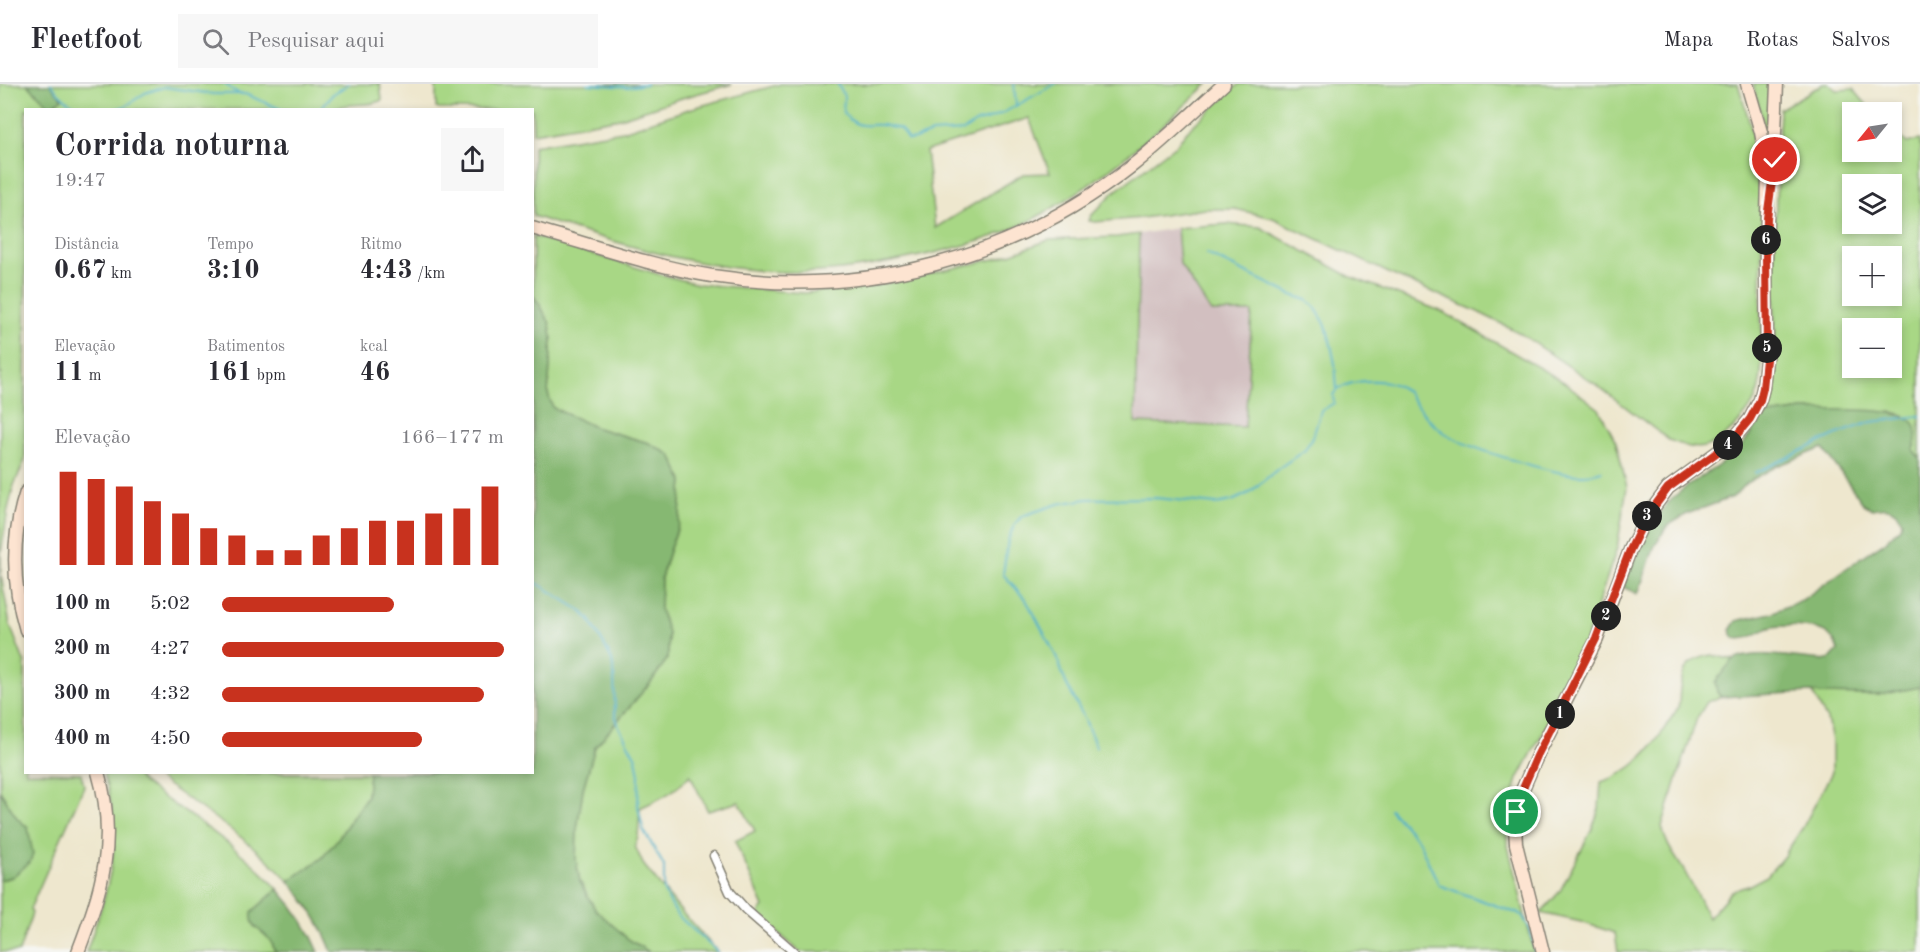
<!DOCTYPE html>
<html lang="pt">
<head>
<meta charset="utf-8">
<style>
  :root { --surface:#fff; --page:#f7f7f7; --text:#2b2b33; --muted:#7c7c81; --line:#e1e1e2; --accent:#c8321e }
  body { margin:0; font-family:"Old Standard TT",serif; background:var(--page); color:var(--text); height:100vh; display:flex; flex-direction:column; font-size:22px; white-space:nowrap }
  * { box-sizing:border-box; margin:0 }
  p { font-size:20px; color:var(--muted) }
  .icon { flex:none; width:33px; height:33px; fill:none; stroke:currentColor; stroke-width:2; stroke-linecap:round; stroke-linejoin:round }
  .map { position:relative; flex:1; overflow:hidden }
  .drawer { position:absolute; left:24px; top:24px; width:510px; height:666px; display:flex; flex-direction:column; background:var(--surface); border-radius:0px; box-shadow:0 3px 9px #0003 }
  .drawer>* { flex:none }
  .needle { width:39px; rotate:240deg }
  .buttons { position:absolute; left:1842px; top:18px; display:grid; gap:12px }
  .buttons a { display:grid; place-items:center; width:60px; height:60px; border-radius:0px; background:var(--surface); box-shadow:0 3px 9px #0003; font-size:30px }
  .pin { position:absolute; display:grid; place-items:center; width:51px; height:51px; color:#fff; margin:-26px; border:3px solid #fff; border-radius:50%; box-shadow:0 2px 6px #0007 }
  .km { position:absolute; width:30px; height:30px; margin:-15px; border-radius:50%; background:#222; color:#fff; font-size:16px; line-height:30px; text-align:center }
  .round { display:grid; place-items:center; flex:none; width:63px; height:63px; border-radius:0px; background:var(--page) }
  .headline { display:flex; align-items:center; justify-content:space-between; height:102px; padding:0 30px }
  h1 { font-size:33px; font-weight:700; line-height:45px }
  .metrics { display:grid; grid-template-columns:repeat(3,1fr); gap:9px; height:102px; padding:6px 30px }
  .metrics div { display:grid; align-content:center }
  .metrics b { font-size:26px; font-weight:700 }
  .metrics small { font-size:16px; font-weight:400 }
  .metrics p { font-size:16px }
  .chart { height:168px; padding:12px 30px }
  .chart p { display:flex; justify-content:space-between }
  .chart svg { width:100%; height:108px; margin-top:6px; stroke:var(--accent); stroke-width:6 }
  ul { padding:0 30px; list-style:none; font-size:20px }
  li { display:grid; grid-template-columns:96px 72px 1fr; align-items:center; height:45px }
  li i { height:15px; border-radius:8px; background:var(--accent) }
  header { display:flex; align-items:center; gap:36px; box-sizing:border-box; height:84px; padding:0 30px; background:var(--surface); border-bottom:2px solid var(--line) }
  header strong { font-size:28px }
  nav { display:flex; gap:33px; margin-inline-start:auto; font-size:21px }
  .search { width:420px; height:54px; background:var(--page); display:flex; align-items:center; gap:15px; box-sizing:border-box; padding:0 21px; border-radius:0px; color:var(--muted); font-size:22px }
  .map>svg:first-child { display:block }
  .industrial { fill:#d2bfc0 }
  .green { fill:#a8d785; stroke:#627a50; stroke-width:1.5; fill-rule:evenodd }
  .forest { fill:#86b872; stroke:#516a47; stroke-width:1.5 }
  .lines { fill:none; stroke-linecap:round; stroke-linejoin:round }
  .stream { stroke:#4aaec9; stroke-width:2 }
  .street-casing { stroke:#858275; stroke-width:11 }
  .secondary-casing { stroke:#858275; stroke-width:15 }
  .street { stroke:#fff; stroke-width:8 }
  .secondary { stroke:#fde4d1; stroke-width:12 }
  .route-casing { stroke:#fff; stroke-width:12 }
  .route { stroke:#c8321e; stroke-width:8 }
</style>
</head>
<body>
<header>
<strong>Fleetfoot</strong>
<div class="search"><svg class="icon" aria-label="search" viewBox="0 0 24 24"><circle cx="10" cy="10" r="6"/><path d="M15 15l6 6"/></svg>Pesquisar aqui</div>
<nav><a>Mapa</a><a>Rotas</a><a>Salvos</a></nav>
</header>
<div class="map">
<svg width="1920" height="868" viewBox="0 0 1920 868">
  <rect width="100%" height="100%" fill="#f6f6f2"/>
  <filter id="ink" filterUnits="userSpaceOnUse"><feTurbulence type="fractalNoise" baseFrequency=".0167" numOctaves="2"/><feDisplacementMap in="SourceGraphic" scale="12" xChannelSelector="R" yChannelSelector="G"/><feConvolveMatrix kernelMatrix="1 2 1 2 8 2 1 2 1" color-interpolation-filters="sRGB"/></filter>
  <filter id="wash" filterUnits="userSpaceOnUse"><feTurbulence type="fractalNoise" baseFrequency=".008" numOctaves="4" result="noise"/><feDisplacementMap in="SourceGraphic" scale="24" xChannelSelector="R" yChannelSelector="G"/><feGaussianBlur stdDeviation="1.35" result="paint"/><feColorMatrix in="noise" values="0 0 0 0 0 0 0 0 0 0 0 0 0 0 0 0 0 1.4 0 .05"/><feComposite in="paint" operator="in"/></filter>
  <g filter="url(#wash)">
    <rect width="100%" height="100%" fill="#eee7ce"/>
    <path class="industrial" d="M1177 144 1180 180 1252 228 1245 343 1135 340 1139 150Z"/>
    <path class="green" d="M0 0H27L49 21 62 14 50 0H380L382 16C368 24 349 17 333 25L26 26 25 376 14 401 8 425 1 469V491L10 541 25 580 26 688 81 689 84 702 30 825 32 829 19 868H0V796L12 793 28 751V744L17 734 0 707V291L2 290 0 289Z
      M436 0H732L685 13 620 34 533 49 532 26 439 25 436 24Z
      M781 0H1208C1157 47 1105 95 1044 129 1005 152 959 164 915 173 883 180 850 186 817 188 719 192 624 162 533 132V62L623 47 689 25ZM1029 34 1050 89 1023 90 935 144 926 67Z
      M1239 0H1738C1745 23 1753 47 1757 71 1764 122 1761 175 1761 227 1761 251 1765 291 1756 313 1749 331 1723 358 1704 363 1692 366 1680 360 1669 356L1598 302 1518 248 1476 227 1393 191 1273 134 1235 125H1205L1142 134 1095 138 1089 137 1091 132 1114 108 1177 60 1187 47Z
      M1753 0H1771L1769 62Z
      M1823 0H1829L1837 6 1853 5 1873 28H1852V68H1892V46L1907 59 1920 56V375L1914 367 1915 360 1904 331 1894 328 1803 326 1763 332 1769 322 1775 290 1774 165 1780 25ZM1852 100H1892V140H1852ZM1852 172H1892V212H1852ZM1852 244H1892V284H1852Z
      M1226 140 1260 143 1351 193 1443 228 1564 298 1599 325 1616 358 1627 403 1617 464 1575 588 1518 695 1510 723 1508 742V762L1534 868H800L760 833 759 829 764 823 735 757 755 747 739 718 708 727 690 691C674 709 661 714 640 724L638 753 635 762 643 780 679 825 718 868H649L628 855 611 841 595 825 580 798 576 776 577 745 583 705 595 663 651 598 668 574V549L660 525 661 494 669 467 679 440 683 397 671 371 649 359 597 344 553 324 548 310 552 255 550 240 540 221 533 212V152L658 190 698 200 803 209 869 203 999 174 1049 156 1117 153 1139 150 1135 339 1245 343 1252 228H1211L1180 180 1177 144Z
      M1711 571 1735 576 1724 587 1717 608 1721 613 1707 618 1697 634 1662 742C1665 762 1678 775 1687 792 1695 806 1702 820 1708 834L1732 807 1748 802 1767 792 1784 772 1803 743 1832 688V656L1827 636 1812 608 1820 610 1878 611 1920 603V868H1618L1615 849 1581 838 1541 829 1560 807 1592 745 1599 725 1601 698C1632 689 1652 666 1668 639 1671 634 1676 628 1678 623 1680 618 1679 611 1680 605 1683 582 1689 576 1711 571Z
      M103 689H134L142 698C188 732 240 762 278 805L252 828 255 843C266 849 272 856 275 868H86C109 804 126 756 103 689Z
      M151 689H369L367 712 337 756 322 774 289 797C250 754 197 723 151 689Z"/>
    <path class="forest" d="M27 0H50L62 14 55 20 49 21Z
      M533 212 540 221 550 240 552 254 548 310 553 324 597 344 649 359 671 371 683 397 679 440 669 467 661 494 660 525 668 549V574L651 598 595 663 583 705 577 745 576 776 580 798 595 825 628 855 649 868H332C322 841 308 819 289 797L322 774 337 756 367 712 369 689 532 688Z
      M1803 326C1824 327 1909 320 1916 343 1918 350 1915 360 1914 367L1920 375V603L1878 611 1820 610 1812 608 1721 613 1717 608 1715 598C1721 591 1727 581 1734 576 1756 564 1804 576 1829 576L1838 566C1836 560 1833 554 1828 550 1818 542 1781 540 1769 544 1754 549 1751 557 1734 554L1730 546 1736 537 1771 529 1802 516 1865 471 1885 458 1900 443 1902 437C1895 424 1887 421 1873 425L1864 421 1823 364 1777 382 1746 399 1733 413 1687 430 1667 442 1655 461 1638 510 1623 503C1636 470 1647 439 1673 414 1692 395 1718 385 1737 367 1747 357 1754 345 1761 332Z
      M0 707 17 734 28 744 33 770 30 778 22 785 12 793 0 796Z
      M278 805C295 824 309 844 319 868H275C270 845 249 849 252 828Z"/>
    <g class="lines">
      <path class="stream" d="M51 0C60 12 70 21 85 26
        M224 0 238 9
        M588 0 627 3 646 0
        M838 0 844 12 843 29C863 51 870 35 890 43 893 44 897 43 900 45 903 47 905 53 908 56L915 55 932 49 963 47 977 38 989 35 1005 28 1055 0
        M1014 0 1016 21
        M114 26 126 22 145 9 164 3 213 10H245L283 26
        M319 26 333 10 349 0
        M1337 305C1355 295 1390 292 1407 308 1410 311 1412 316 1415 319 1424 330 1435 344 1448 351 1468 364 1561 393 1584 391 1590 391 1596 388 1602 387
        M1755 389 1835 351 1871 338 1920 332
        M532 496 580 526 590 536 607 566 612 577 614 590 615 630 619 643 636 674 639 691 638 722 643 745 664 782V808L677 831 718 868
        M1096 663 1085 636 1066 599 1056 572 1035 532 1026 516 1003 490 1008 456 1014 441 1022 432 1058 420 1087 415 1156 414 1216 420 1232 417 1249 409 1279 384 1305 366 1314 349 1321 327 1334 319 1333 311 1337 305 1335 280 1331 261 1326 241 1315 223 1307 216 1292 211 1207 170
        M1390 725 1418 756 1439 801 1522 831 1531 847 1535 868"/>
    </g>
  </g>
  <g filter="url(#ink)">
    <g class="lines">
      <g class="street-casing">
        <path id="street" d="M714 772 730 808 746 826 794 868"/>
      </g>
      <g class="secondary-casing">
        <path id="secondary" d="M1773 94 1777 0
          M532 144C592 161 651 182 712 192 862 215 1014 175 1133 81 1165 56 1194 27 1224 0
          M26 408C11 454 12 500 26 546
          M78 868C102 805 118 756 98 688
          M1543 868 1516 760 1515 743 1516 728 1521 709 1537 672 1597 555 1630 466 1645 435 1668 404 1730 359 1750 335 1760 316 1763 304 1767 266 1766 174 1768 90 1761 48 1747 0"/>
      </g>
      <use href="#street" class="street"/>
      <use href="#secondary" class="secondary"/>
    </g>
  </g>
  <g class="lines" filter="url(#ink)">
    <g class="route-casing">
      <path id="route" d="M1516 728 1521 709 1537 672 1596 555 1630 466 1645 435 1668 404 1730 359 1750 335 1760 316 1763 304 1767 266 1766 174 1767 134 1775 76"/>
    </g>
    <use href="#route" class="route"/>
  </g>
</svg>
<div class="buttons">
<a><svg class="needle" viewBox="-14 -14 28 28"><path d="M0-13l5 13h-10z" fill="#e53935"/><path d="M0 13l5-13h-10z" fill="#7c7c81"/></svg></a>
<a><svg class="icon" aria-label="layers" viewBox="0 0 24 24"><path d="M12 4l9 5-9 5-9-5zM3 14l9 5 9-5"/></svg></a>
<a>+</a>
<a>−</a>
</div>
<div class="pin" style="left:1516px;top:728px;background:#1e9e55"><svg class="icon" aria-label="arrive" viewBox="0 0 24 24"><path d="M6 21V4h12l-3 4 3 4H6"/></svg></div>
<div class="pin" style="left:1775px;top:76px;background:#d93025"><svg class="icon" aria-label="check" viewBox="0 0 24 24"><path d="M5 12l5 5 9-10"/></svg></div>
<b class="km" style="left:1560px;top:630px">1</b>
<b class="km" style="left:1606px;top:532px">2</b>
<b class="km" style="left:1647px;top:432px">3</b>
<b class="km" style="left:1728px;top:361px">4</b>
<b class="km" style="left:1767px;top:264px">5</b>
<b class="km" style="left:1766px;top:156px">6</b>
<section class="drawer">
<div class="headline"><div><h1>Corrida noturna</h1><p>19:47</p></div><a class="round"><svg class="icon" aria-label="share" viewBox="0 0 24 24"><path d="M12 15V3M7 8l5-5 5 5M5 13v7h14v-7"/></svg></a></div>
<div class="metrics">
<div><p>Distância</p><b>0.67<small> km</small></b></div>
<div><p>Tempo</p><b>3:10</b></div>
<div><p>Ritmo</p><b>4:43<small> /km</small></b></div>
</div>
<div class="metrics">
<div><p>Elevação</p><b>11<small> m</small></b></div>
<div><p>Batimentos</p><b>161<small> bpm</small></b></div>
<div><p>kcal</p><b>46</b></div>
</div>
<div class="chart"><p><span>Elevação</span>166–177 m</p>
<svg viewBox="0 0 160 44" preserveAspectRatio="none"><path d="M5 44V6M15 44V9M25 44V12M35 44V18M45 44V23M55 44V29M65 44V32M75 44V38M85 44V38M95 44V32M105 44V29M115 44V26M125 44V26M135 44V23M145 44V21M155 44V12"/></svg>
</div>
<ul>
<li><b>100 m</b>5:02<i style="width:61%"></i></li>
<li><b>200 m</b>4:27<i style="width:100%"></i></li>
<li><b>300 m</b>4:32<i style="width:93%"></i></li>
<li><b>400 m</b>4:50<i style="width:71%"></i></li>
</ul>
</section>
</div>
</body>
</html>
